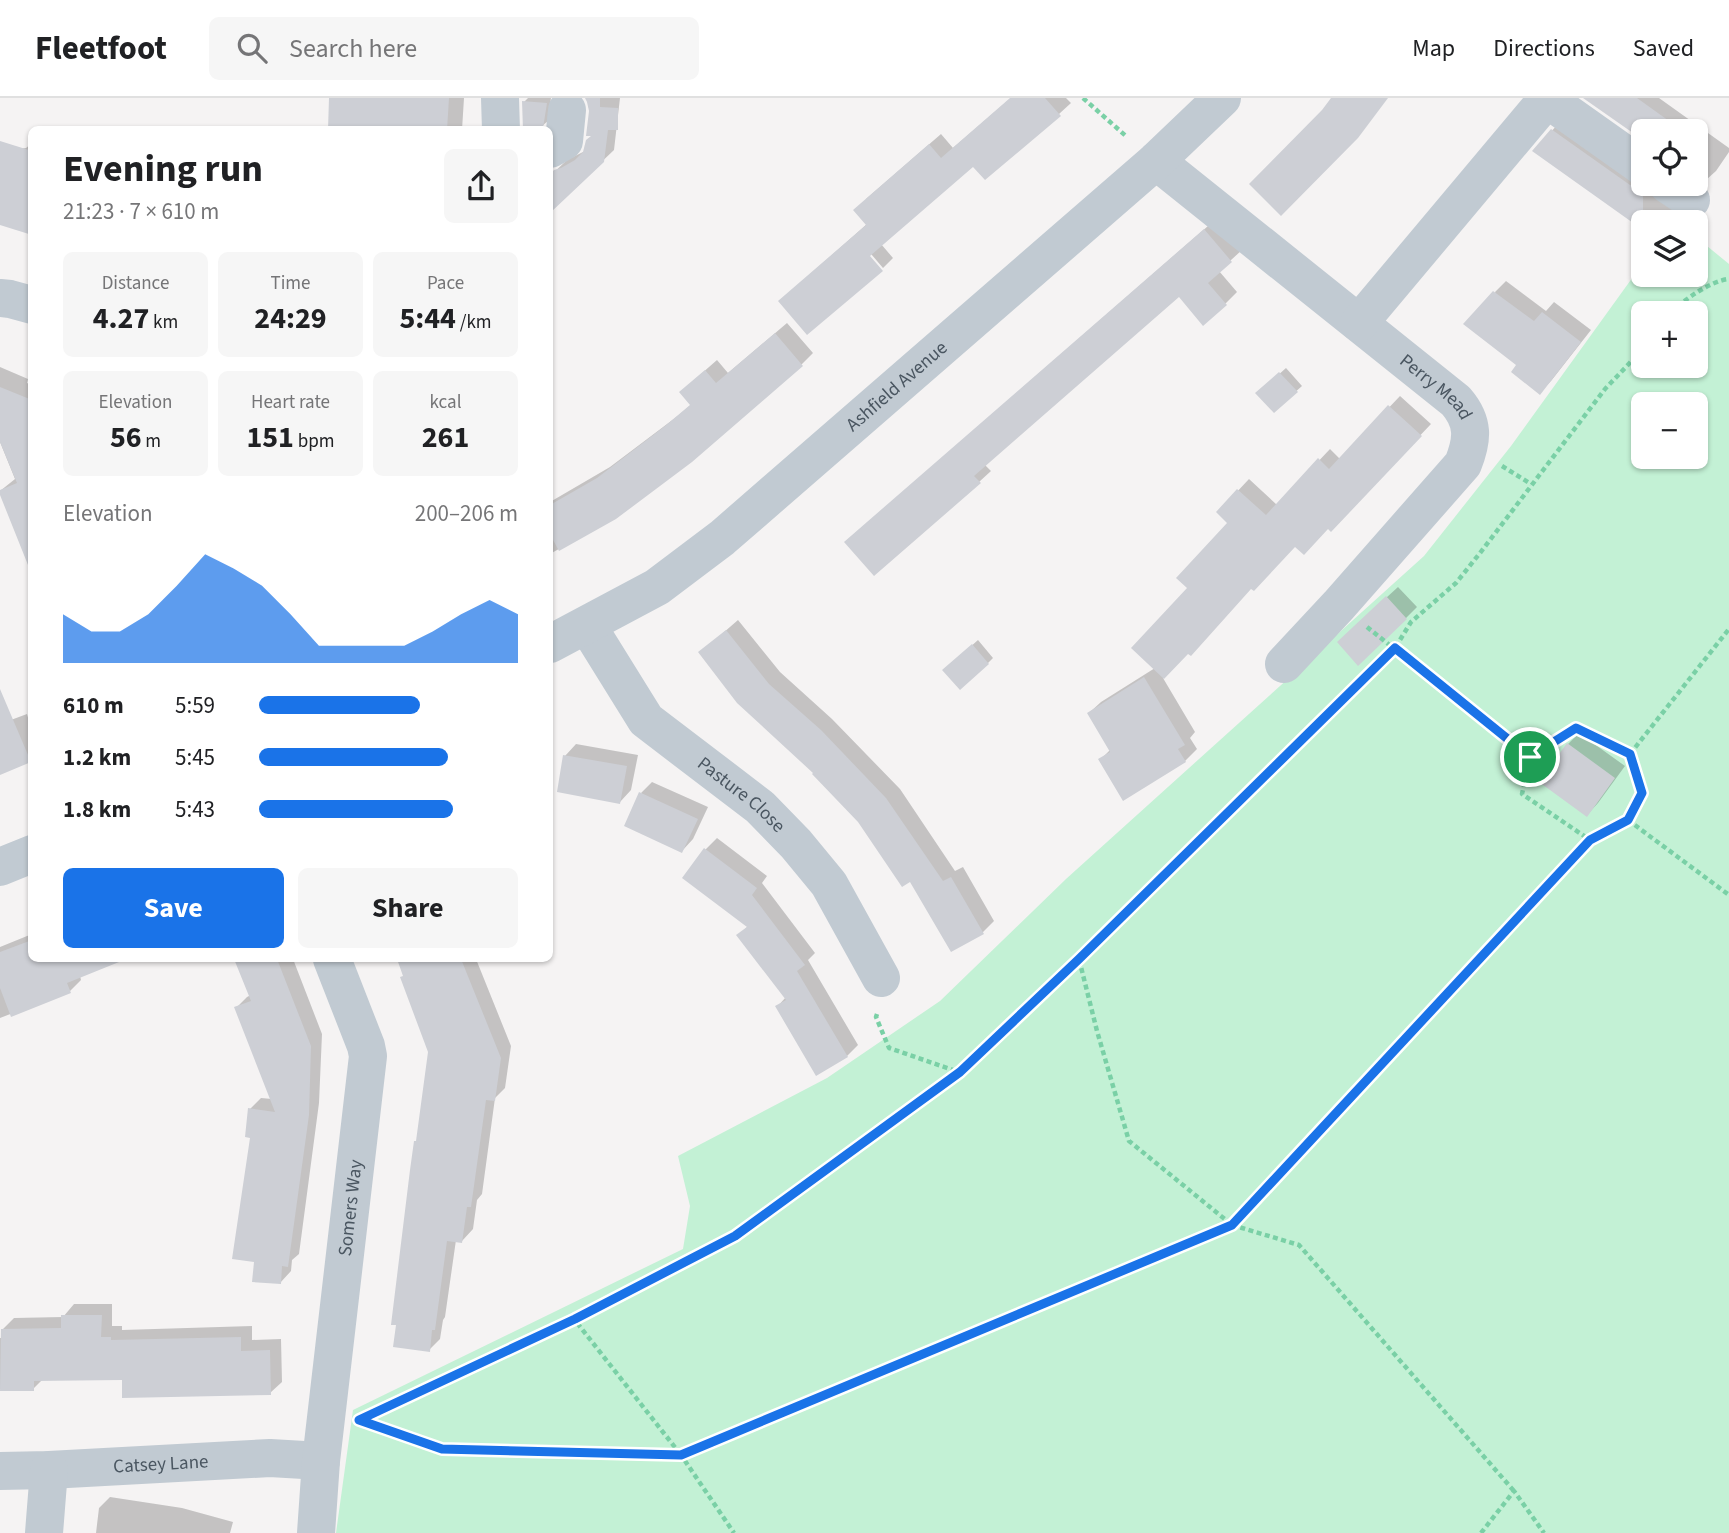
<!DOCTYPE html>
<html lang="en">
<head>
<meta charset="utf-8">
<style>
  :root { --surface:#fff; --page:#f6f6f6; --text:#202124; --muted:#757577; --line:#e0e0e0; --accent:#1a73e8 }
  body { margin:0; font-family:"Source Sans 3",sans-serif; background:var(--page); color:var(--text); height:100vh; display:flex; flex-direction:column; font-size:26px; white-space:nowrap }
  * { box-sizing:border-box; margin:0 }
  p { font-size:23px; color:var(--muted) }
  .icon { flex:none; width:38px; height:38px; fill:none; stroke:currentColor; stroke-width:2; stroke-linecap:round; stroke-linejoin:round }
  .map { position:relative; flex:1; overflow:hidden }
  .panel { position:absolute; left:28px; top:28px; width:525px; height:836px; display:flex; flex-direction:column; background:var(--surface); border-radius:10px; box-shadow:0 2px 5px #0004 }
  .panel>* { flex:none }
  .tools { position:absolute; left:1631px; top:21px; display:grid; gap:14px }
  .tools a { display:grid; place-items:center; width:77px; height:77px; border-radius:10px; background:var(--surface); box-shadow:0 2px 5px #0004; font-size:35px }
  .pin { position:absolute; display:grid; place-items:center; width:60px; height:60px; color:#fff; margin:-30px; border:4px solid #fff; border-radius:50%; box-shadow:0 2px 7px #0007 }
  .round { display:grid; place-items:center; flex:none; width:74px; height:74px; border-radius:10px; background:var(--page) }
  .overview { display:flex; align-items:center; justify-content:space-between; height:119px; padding:0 35px }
  h1 { font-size:38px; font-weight:700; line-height:52px }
  .figures { display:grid; grid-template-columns:repeat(3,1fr); gap:10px; height:119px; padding:7px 35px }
  .figures div { display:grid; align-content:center; border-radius:10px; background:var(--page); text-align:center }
  .figures b { font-size:30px; font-weight:700 }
  .figures small { font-size:19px; font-weight:400 }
  .figures p { font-size:19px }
  .chart { height:196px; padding:14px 35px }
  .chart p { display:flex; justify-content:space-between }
  .chart svg { width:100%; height:126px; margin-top:7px; fill:var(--accent); opacity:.7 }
  .button { display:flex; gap:14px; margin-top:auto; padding:14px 35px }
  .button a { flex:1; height:80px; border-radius:10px; background:var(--accent); color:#fff; font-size:28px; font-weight:700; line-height:80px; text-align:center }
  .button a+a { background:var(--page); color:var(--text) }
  ul { padding:0 35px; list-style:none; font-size:23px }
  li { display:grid; grid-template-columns:112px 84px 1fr; align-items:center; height:52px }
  li i { height:18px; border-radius:9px; background:var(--accent) }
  header { display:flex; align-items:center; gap:42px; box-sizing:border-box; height:98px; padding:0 35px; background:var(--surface); border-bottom:2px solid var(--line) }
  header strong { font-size:33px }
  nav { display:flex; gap:38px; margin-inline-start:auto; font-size:24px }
  .search { width:490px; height:63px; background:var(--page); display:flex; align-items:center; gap:18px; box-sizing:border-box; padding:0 24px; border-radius:10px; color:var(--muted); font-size:26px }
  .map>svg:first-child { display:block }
  .green { fill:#c3f1d5; fill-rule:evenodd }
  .shadow { fill:#0003 }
  .building { fill:#cdcfd5 }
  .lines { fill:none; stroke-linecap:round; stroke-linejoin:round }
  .path { stroke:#7ad0a6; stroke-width:4.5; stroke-dasharray:5 3.5; stroke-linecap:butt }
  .minor { stroke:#c1cad2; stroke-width:38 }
  .route-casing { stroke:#fff; stroke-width:14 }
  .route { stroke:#1a73e8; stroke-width:9 }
  .labels { text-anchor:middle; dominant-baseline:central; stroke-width:7; stroke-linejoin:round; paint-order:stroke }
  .street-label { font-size:19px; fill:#4a5661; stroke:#fff }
</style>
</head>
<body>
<header>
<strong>Fleetfoot</strong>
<div class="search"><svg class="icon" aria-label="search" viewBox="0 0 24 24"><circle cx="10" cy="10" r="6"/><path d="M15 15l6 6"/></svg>Search here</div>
<nav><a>Map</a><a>Directions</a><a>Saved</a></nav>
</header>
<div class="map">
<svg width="1729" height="1435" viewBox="0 0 1729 1435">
  <rect width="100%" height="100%" fill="#f5f3f3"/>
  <path class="green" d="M1696 139 1729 166V1435H336L353 1312 683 1151 690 1108 678 1058 827 980 940 903 1066 781 1424 458 1511 348 1643 165V177H1696ZM1643 215H1696V268H1643ZM1643 306H1696V359H1643Z"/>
  <path class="shadow" d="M331 0H464L462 32H367Z
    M528 0H551L548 23 542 28 524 4Z
    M587 0H620L614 52 550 113V78L567 62 585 53 594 36Z
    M1011 0H1066L1071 5 1059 16 974 66 881 146 893 160 883 170 866 150 780 203 867 126 866 101 941 36 953 50Z
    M1586 0H1659L1729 50V54L1716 73 1706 82 1696 76V33H1643V40Z
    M1557 27 1651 86 1680 113 1671 124H1643V130L1535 52Z
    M32 45V135L0 126V53L26 50Z
    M1216 121 1242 152 1219 173 1237 194 1226 205 1204 225 1179 197 985 367 991 373 979 384 846 444Z
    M1506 183 1546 213 1554 204 1591 232 1551 283 1540 294 1518 267 1495 194Z
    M787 225 813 255 802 266 691 362 615 419 550 456V404L610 369 679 317 692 306 693 283 717 262 728 275Z
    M0 269 28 281 27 285 32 287V466L0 393 15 381 0 344Z
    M1286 270 1302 288 1274 313 1258 295Z
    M1400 298 1431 326 1341 421 1295 447 1252 489 1163 580 1195 634 1190 640 1197 651 1185 663 1124 700 1100 662 1111 651 1089 615 1101 604 1155 570 1189 490 1230 425 1218 414 1249 381 1277 407 1330 351 1340 361Z
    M1398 489 1417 509 1406 520 1350 533Z
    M738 522 780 574 832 621 900 691 955 773 963 769 994 823 983 834 951 852 911 781 859 723 700 555Z
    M978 542 993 560 988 565 950 567Z
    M27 616 29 623 32 622V662L0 675V626Z
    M1579 635 1625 668 1598 705 1587 717 1568 646Z
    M576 646 638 657 631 692 620 704 565 658Z
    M652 684 708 709 693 741 682 753 641 695Z
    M717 740 767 778 762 785 815 855 808 862 858 947 847 958 777 909 786 899 739 837 748 828 685 779 706 751Z
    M32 836V861H111L104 868 80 878 81 882 70 893 0 920V849Z
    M236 861H293L322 936 319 1005 299 1156 292 1162 291 1173 280 1185 256 1162 250 1011 261 1000 272 1001 236 910 247 899 251 897Z
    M398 861H476L511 948 505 990 495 1000 482 1096 477 1102 473 1131 462 1143 456 1142 445 1219 443 1222 440 1241 429 1252 430 954Z
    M74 1206H112V1228H122V1232L252 1228V1242L281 1241 282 1284 270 1295 124 1281H43L33 1291H0V1240H3V1231L14 1220 63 1219Z
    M110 1399 182 1410 233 1424 230 1435H96L99 1410Z"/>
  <path class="building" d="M329 0H449L447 32H328Z
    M585 0H600V9L618 10V32H608L604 64 550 115V76L554 72 561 70 575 62 583 54 586 42 591 38H586L589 13 587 4Z
    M1010 0H1045L1061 18 985 82 973 69 870 158 883 173 807 237 778 203 866 127 853 112 929 46 941 60Z
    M1331 0H1388L1358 40 1281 118 1249 86 1322 12Z
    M1583 0H1637L1683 33H1643V42Z
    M522 3 547 5 543 30 540 32H523Z
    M1551 31 1630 87 1643 90V132L1532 53Z
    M0 43 32 53V137L0 127Z
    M1204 131 1232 164 1208 185 1227 207 1203 228 1179 199 974 378 981 385 874 478 844 444Z
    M1493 193 1534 223 1542 214 1581 244 1540 297 1511 274 1516 267 1463 226Z
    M775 235 803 268 692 364 616 421 559 453 550 436V407L597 380 665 328 690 307 679 294 705 272 716 285Z
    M1279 274 1298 294 1274 315 1255 295Z
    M0 289 32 302V472H30L0 397V392L17 385 0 344Z
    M1388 307 1422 338 1331 434 1328 431 1304 457 1295 449 1254 493 1251 491 1191 558 1188 556 1164 581 1131 550 1187 490 1176 480 1227 425 1216 414 1237 391 1266 417 1318 360 1329 371Z
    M1386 498 1407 521 1358 568 1337 544Z
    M726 532 769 586 821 632 886 700 943 783 951 779 984 836 951 854 910 784 902 789 858 724 812 676 813 675 737 605 698 554Z
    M972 546 989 566 960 592 942 572Z
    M1144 579 1185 647 1178 651 1186 664 1123 703 1098 661 1110 654 1087 615Z
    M0 591 31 664 0 677Z
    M1567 645 1615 680 1587 719 1539 684Z
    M563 657 627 668 620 706 557 694Z
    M639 694 698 721 682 755 624 728Z
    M704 750 757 790 752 797 805 867 797 873 848 959 816 978 775 908 786 902 736 837 747 829 682 780Z
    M32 842V861L124 862 67 885 71 895 11 919 0 890V854Z
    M234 861H277L311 948 309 1017 288 1169 282 1168 281 1186 252 1184 254 1164 232 1161 250 1040 245 1039 248 1010 275 1014 234 909 251 903Z
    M397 861H461L501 960 495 1003 486 1002 471 1109H467L462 1145 447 1143 435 1232H432L430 1254 393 1249 396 1227H391L410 1072 414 1043H416L428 954 400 879 403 878Z
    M61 1217H102L101 1239H111V1242L241 1239V1253L270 1252 271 1297 122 1300V1282L34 1283V1293H0L1 1231 61 1230Z"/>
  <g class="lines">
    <path class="path" d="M1083 0 1127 39
      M1672 215C1682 202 1713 182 1729 181
      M1502 368 1531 386
      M1367 529 1530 659
      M1576 630 1630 656 1642 695 1628 722 1590 742 1522 696 1530 659Z
      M1630 656 1729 531
      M1628 722 1729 797
      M1590 742 1232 1127 1129 1043 1097 933 1079 861 1395 550 1411 524 1456 485 1480 455 1605 291 1643 251
      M1079 861 960 974 735 1138 574 1221 681 1357 1232 1127 1299 1147 1514 1393
      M877 916 876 919 889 950 959 974
      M363 1321 574 1221
      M361 1323 442 1351 681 1357 734 1435
      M1481 1435 1514 1393 1544 1435"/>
    <g class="minor">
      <path d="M500 0 501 32"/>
      <path d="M550 51 564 43 567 12"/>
      <path id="s1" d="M1156 63 1456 303C1474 324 1473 341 1463 366L1339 507 1284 566"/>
      <path d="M1667 86 1691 102"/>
      <path d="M0 200 10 201 32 207"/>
      <path d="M1359 225 1547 1 1643 69"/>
      <path id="s2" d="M587 527 646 622 760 709 796 746 829 786 881 880"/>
      <path id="s3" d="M550 546 657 489 722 440 1156 63 1222 0"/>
      <path d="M0 769 32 756"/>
      <path id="s4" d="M0 1373 49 1372 270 1360 321 1363"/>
      <path d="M44 1435 49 1372"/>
      <path id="s5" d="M316 1435 321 1363 368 958 366 948 332 861"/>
    </g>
  </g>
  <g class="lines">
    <g class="route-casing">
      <path id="route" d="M1395 550 1530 659 1576 630 1630 656 1642 695 1628 722 1590 742 1232 1127 681 1357 442 1351 359 1322 575 1221 735 1138 960 974 1079 861Z"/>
    </g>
    <use href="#route" class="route"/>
  </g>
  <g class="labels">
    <g class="street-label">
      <text stroke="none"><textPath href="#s3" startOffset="434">Ashfield Avenue</textPath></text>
      <text stroke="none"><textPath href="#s1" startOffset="360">Perry Mead</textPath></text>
      <text stroke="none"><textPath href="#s2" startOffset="233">Pasture Close</textPath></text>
      <text stroke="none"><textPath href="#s5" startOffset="327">Somers Way</textPath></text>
      <text stroke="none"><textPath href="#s4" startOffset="161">Catsey Lane</textPath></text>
    </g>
  </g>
</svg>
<div class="tools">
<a><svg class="icon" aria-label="locate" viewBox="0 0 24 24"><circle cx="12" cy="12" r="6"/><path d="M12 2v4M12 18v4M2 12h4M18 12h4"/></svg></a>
<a><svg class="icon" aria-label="layers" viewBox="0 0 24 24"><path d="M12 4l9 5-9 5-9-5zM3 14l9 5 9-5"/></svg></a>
<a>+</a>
<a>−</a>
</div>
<div class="pin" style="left:1530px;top:659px;background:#1e9e55"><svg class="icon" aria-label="arrive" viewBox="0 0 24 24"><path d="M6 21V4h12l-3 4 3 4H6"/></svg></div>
<section class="panel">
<div class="overview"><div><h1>Evening run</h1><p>21:23 · 7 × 610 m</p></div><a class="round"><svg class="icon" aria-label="share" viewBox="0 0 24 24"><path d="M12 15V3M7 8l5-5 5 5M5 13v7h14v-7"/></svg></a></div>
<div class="figures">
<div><p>Distance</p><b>4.27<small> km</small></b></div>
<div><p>Time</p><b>24:29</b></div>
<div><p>Pace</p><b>5:44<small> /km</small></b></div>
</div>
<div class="figures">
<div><p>Elevation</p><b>56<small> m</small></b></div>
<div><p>Heart rate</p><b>151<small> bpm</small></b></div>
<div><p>kcal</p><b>261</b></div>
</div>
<div class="chart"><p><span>Elevation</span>200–206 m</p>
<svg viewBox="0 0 160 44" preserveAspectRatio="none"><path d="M0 44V27L10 33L20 33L30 27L40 17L50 6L60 11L70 17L80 27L90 38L100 38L110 38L120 38L130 33L140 27L150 22L160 27V44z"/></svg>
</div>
<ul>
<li><b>610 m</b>5:59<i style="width:62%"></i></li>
<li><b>1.2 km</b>5:45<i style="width:73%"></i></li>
<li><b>1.8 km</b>5:43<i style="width:75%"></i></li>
</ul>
<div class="button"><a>Save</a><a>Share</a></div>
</section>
</div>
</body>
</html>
